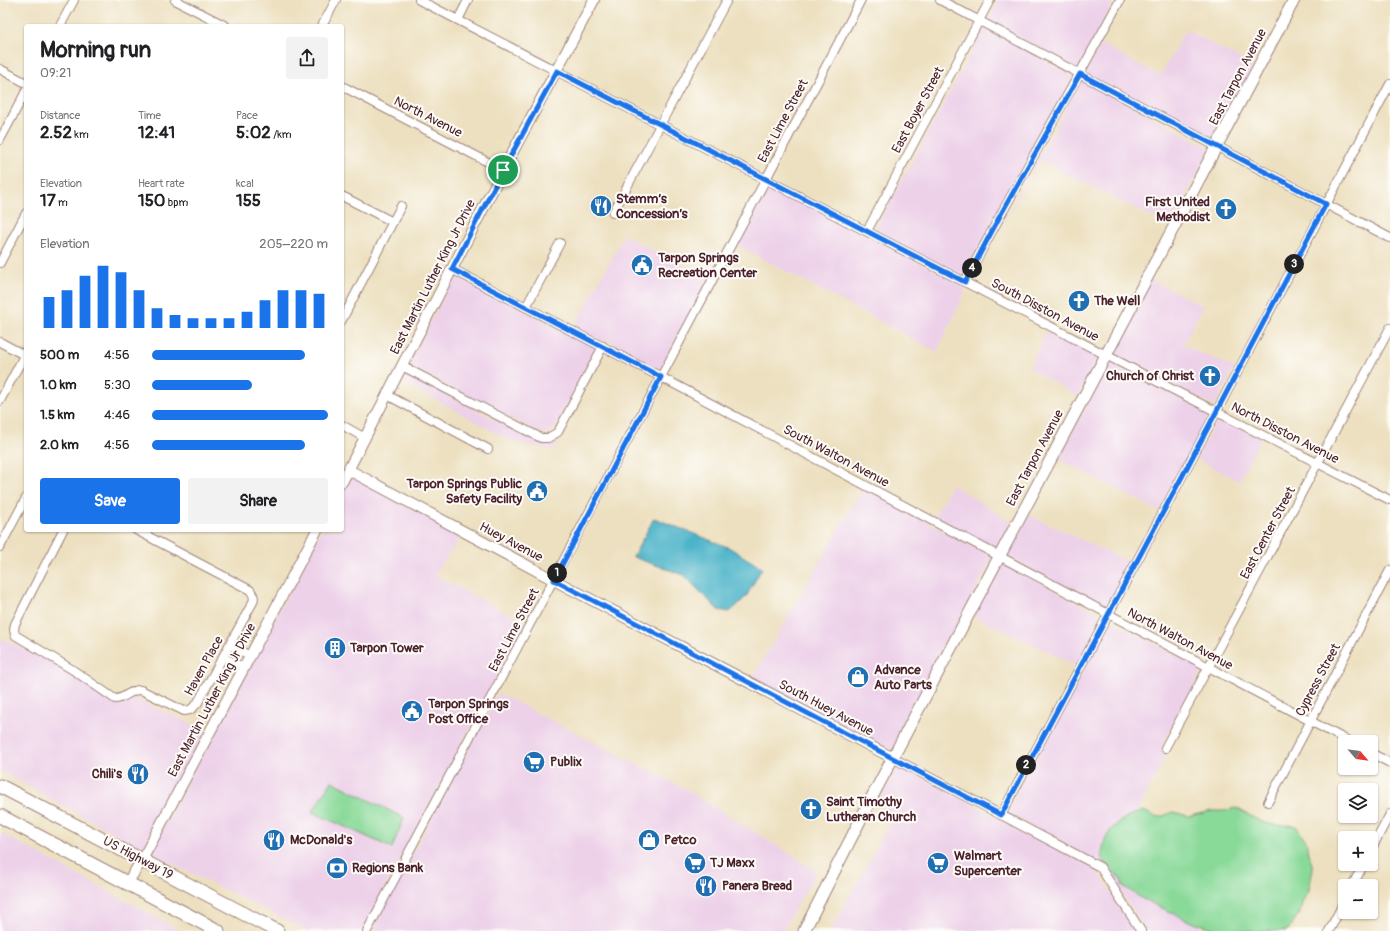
<!DOCTYPE html>
<html lang="en">
<head>
<meta charset="utf-8">
<style>
  :root { --surface:#fff; --page:#f2f2f2; --text:#202124; --muted:#757577; --accent:#1a73e8 }
  body { margin:0; font-family:Pangolin,sans-serif; background:var(--page); color:var(--text); height:100vh; display:flex; flex-direction:column; font-size:15px; white-space:nowrap }
  * { box-sizing:border-box; margin:0 }
  p { font-size:13px; color:var(--muted) }
  .icon { flex:none; width:22px; height:22px; fill:none; stroke:currentColor; stroke-width:2; stroke-linecap:round; stroke-linejoin:round }
  .map { position:relative; flex:1; overflow:hidden }
  .details { position:absolute; left:24px; top:24px; width:320px; height:508px; display:flex; flex-direction:column; background:var(--surface); border-radius:4px; box-shadow:0 1px 3px #0004 }
  .details>* { flex:none }
  .needle { width:26px; rotate:118deg }
  .tools { position:absolute; left:1338px; top:735px; display:grid; gap:8px }
  .tools a { display:grid; place-items:center; width:40px; height:40px; border-radius:4px; background:var(--surface); box-shadow:0 1px 3px #0004; font-size:20px }
  .pin { position:absolute; display:grid; place-items:center; width:34px; height:34px; color:#fff; margin:-17px; border:2px solid #fff; border-radius:50%; box-shadow:0 1px 4px #0007 }
  .km { position:absolute; width:20px; height:20px; margin:-10px; border-radius:50%; background:#222; color:#fff; font-size:11px; line-height:20px; text-align:center }
  .round { display:grid; place-items:center; flex:none; width:42px; height:42px; border-radius:4px; background:var(--page) }
  .overview { display:flex; align-items:center; justify-content:space-between; height:68px; padding:0 16px }
  h1 { font-size:22px; font-weight:800; line-height:30px }
  .figures { display:grid; grid-template-columns:repeat(3,1fr); gap:6px; height:68px; padding:4px 16px }
  .figures div { display:grid; align-content:center }
  .figures b { font-size:17px; font-weight:800 }
  .figures small { font-size:11px; font-weight:400 }
  .figures p { font-size:11px }
  .chart { height:112px; padding:8px 16px }
  .chart p { display:flex; justify-content:space-between }
  .chart svg { width:100%; height:72px; margin-top:4px; stroke:var(--accent); stroke-width:6 }
  .action { display:flex; gap:8px; margin-top:auto; padding:8px 16px }
  .action a { flex:1; height:46px; border-radius:4px; background:var(--accent); color:#fff; font-size:16px; font-weight:800; line-height:46px; text-align:center }
  .action a+a { background:var(--page); color:var(--text) }
  ul { padding:0 16px; list-style:none; font-size:13px }
  li { display:grid; grid-template-columns:64px 48px 1fr; align-items:center; height:30px }
  li i { height:10px; border-radius:5px; background:var(--accent) }
  .map>svg:first-child { display:block }
  .built { fill:#edd1e9 }
  .green { fill:#89d999; stroke:#6a7c62 }
  .water { fill:#4bb4c9; stroke:#4a6a7a }
  .lines { fill:none; stroke-linecap:round; stroke-linejoin:round }
  .minor-casing { stroke:#9c8076; stroke-width:10 }
  .tertiary-casing { stroke:#9c8076; stroke-width:12 }
  .secondary-casing { stroke:#9c8076; stroke-width:13 }
  .trunk-casing { stroke:#9c8076; stroke-width:15 }
  .minor { stroke:#fff; stroke-width:8 }
  .tertiary { stroke:#fff; stroke-width:10 }
  .secondary { stroke:#fff; stroke-width:11 }
  .trunk { stroke:#fff; stroke-width:13 }
  .route-casing { stroke:#fff; stroke-width:8 }
  .route { stroke:#1a73e8; stroke-width:5 }
  .labels { text-anchor:middle; dominant-baseline:central; stroke-width:4; stroke-linejoin:round; paint-order:stroke }
  .street-label { font-size:13px; fill:#4a1f2b; stroke:#fdfcf7 }
  .poi-label { font-size:13px; font-weight:bold; fill:#4a1f2b; stroke:#fdfcf7; text-anchor:start }
</style>
</head>
<body>
<div class="map">
<svg width="1390" height="931" viewBox="0 0 1390 931">
  <rect width="100%" height="100%" fill="#fdfcf7"/>
  <filter id="ink" filterUnits="userSpaceOnUse"><feTurbulence type="fractalNoise" baseFrequency=".025" numOctaves="2"/><feDisplacementMap in="SourceGraphic" scale="8" xChannelSelector="R" yChannelSelector="G"/><feConvolveMatrix kernelMatrix="1 2 1 2 8 2 1 2 1" color-interpolation-filters="sRGB"/></filter>
  <filter id="wash" filterUnits="userSpaceOnUse"><feTurbulence type="fractalNoise" baseFrequency=".012" numOctaves="4" result="noise"/><feDisplacementMap in="SourceGraphic" scale="16" xChannelSelector="R" yChannelSelector="G"/><feGaussianBlur stdDeviation="0.9" result="paint"/><feColorMatrix in="noise" values="0 0 0 0 0 0 0 0 0 0 0 0 0 0 0 0 0 1.4 0 .05"/><feComposite in="paint" operator="in"/></filter>
  <g filter="url(#wash)">
    <rect width="100%" height="100%" fill="#ede0c0"/>
    <path class="built" d="M998 0H1115L1078 69 988 21Z
      M984 28 1074 76 1001 206 963 276 874 231 959 76Z
      M1186 30 1254 66 1215 141 1085 73 1101 44 1160 76Z
      M1082 80 1211 148 1169 226 1040 160 977 268Z
      M768 185 967 287 937 352 737 245Z
      M618 232 708 279 659 371 607 339 605 343 574 327 624 236Z
      M455 274 597 348 557 425 551 432 541 434 408 365Z
      M1150 279 1203 306 1183 345 1235 368 1214 406 1113 354 1130 319Z
      M1048 329 1100 356 1078 397 1029 368Z
      M1108 360 1211 413 1159 511 1058 459 1088 403 1086 402Z
      M404 372 539 442H550L561 436 554 450 511 441 400 380Z
      M1219 417 1261 438 1239 481 1196 459Z
      M351 475 462 535 434 575 526 623 362 931H308L150 853 322 530H342V492Z
      M952 484 1012 523 997 550 934 518Z
      M863 488 993 557 893 749 886 750 752 679Z
      M1027 514 1131 563 1106 609 1005 555Z
      M1001 562 1103 616 1076 665 973 616Z
      M1110 620 1203 669 1160 749 1167 754 1136 813 1122 819 1108 833 1102 849V859L1122 881 1141 898 1189 921 1201 925 1198 931H1146L1105 867V866L1100 862 1099 863 1006 813Z
      M0 638 49 660 113 702 121 703 131 697 206 730 143 849 0 771Z
      M498 693 687 790 817 871 782 931H372Z
      M898 765 1097 870 1136 931H831L892 819 885 807 878 804Z
      M0 833 126 901 180 931H0Z"/>
    <path class="green" d="M332 781 404 818 392 848 312 812Z
      M1236 808C1248 814 1260 823 1274 825 1282 826 1287 824 1296 826L1306 841 1313 869 1309 890 1302 903 1300 912 1288 930 1285 931H1217L1216 929 1189 921 1141 898 1122 885V881L1102 859C1102 831 1119 818 1144 811L1155 817 1163 816 1173 812 1189 816 1212 811H1223Z"/>
    <path class="water" d="M654 518 730 548 762 568 746 597 730 612 718 610 684 575 633 557Z"/>
  </g>
  <g filter="url(#ink)">
    <g class="lines">
      <g class="minor-casing">
        <path id="minor" d="M175 0 226 26
          M419 0 1162 384 1390 500
          M940 0 1390 238
          M458 20 468 0
          M60 26 74 0
          M322 26 336 0
          M0 69 26 83
          M342 86 503 170
          M0 140 26 91
          M342 196 393 222
          M613 213 727 0
          M867 231 990 0
          M0 263 26 213
          M452 269 661 377 1350 742
          M965 281C1015 187 1069 94 1120 0
          M526 307 560 243
          M342 320 401 206
          M0 342 24 355
          M402 366 541 438H548L558 432 603 346
          M387 395 488 449
          M0 401 26 352
          M342 425 365 438
          M63 530 15 624 14 629 15 635 73 670 115 699C125 699 130 689 141 690L184 711 190 710 197 704 253 602C255 597 253 594 250 590L136 530
          M0 547 26 498
          M230 645 250 656
          M223 657 244 668
          M1165 748 1390 328
          M1371 753 1390 763
          M893 758 1100 867 1141 931
          M1268 802 1390 570
          M1001 815 1184 473 1390 84
          M1371 850 1390 814
          M1352 886 1364 864
          M367 931 861 0
          M1329 931 1345 900"/>
      </g>
      <g class="tertiary-casing">
        <path id="tertiary" d="M349 470 554 580 893 758
          M342 482 503 170 594 0
          M128 882 142 860 317 530"/>
      </g>
      <g class="secondary-casing">
        <path id="secondary" d="M804 931 872 797 1294 0"/>
      </g>
      <g class="trunk-casing">
        <path id="trunk" d="M0 786 277 931
          M0 816 218 931"/>
      </g>
      <use href="#minor" class="minor"/>
      <use href="#tertiary" class="tertiary"/>
      <use href="#secondary" class="secondary"/>
      <use href="#trunk" class="trunk"/>
    </g>
  </g>
  <g class="lines" filter="url(#ink)">
    <g class="route-casing">
      <path id="route" d="M557 71 965 282 1001 214 1080 74 1326 204 1184 473 1001 815 554 580 661 377 452 269 503 170Z"/>
    </g>
    <use href="#route" class="route"/>
  </g>
  <defs>
    <g id="restaurant-disc" transform="scale(1.15)"><circle r="9.5" fill="#1f6fb2" stroke="#fdfcf7"/><path d="M-5-6h1v4h1v-4h1v4h1v-4h1v5L-1.5 .5V6h-2V.5L-5-1ZM5-6V6H3V1.5H1.5Q1.5-4 5-6Z" fill="#fff"/></g>
    <g id="church-disc" transform="scale(1.15)"><circle r="9.5" fill="#1f6fb2" stroke="#fdfcf7"/><path d="M-1.2-6h2.4v3.5h3.3v2.4h-3.3V6h-2.4V-.1h-3.3v-2.4h3.3Z" fill="#fff"/></g>
    <g id="civic-disc" transform="scale(1.15)"><circle r="9.5" fill="#1f6fb2" stroke="#fdfcf7"/><path d="M-.6-6.5H3V-4.5H.6V-3L4-1V1h2V6H-6V1h2V-1L-.6-3ZM-1.2 2.5V6h2.4V2.5Z" fill="#fff"/></g>
    <g id="building-disc" transform="scale(1.15)"><circle r="9.5" fill="#1f6fb2" stroke="#fdfcf7"/><path d="M-4-6H4V6H1V3H-1V6H-4ZM-2.5-4.3h1.7v1.8h-1.7ZM.8-4.3h1.7v1.8H.8ZM-2.5-1h1.7V.8h-1.7ZM.8-1h1.7V.8H.8Z" fill="#fff"/></g>
    <g id="shop-disc" transform="scale(1.15)"><circle r="9.5" fill="#1f6fb2" stroke="#fdfcf7"/><path d="M-5-2.5h2.3a2.7 3.5 0 0 1 5.4 0H5L5.5 6h-11ZM-1.5-2.5h3a1.5 2.3 0 0 0-3 0Z" fill="#fff"/></g>
    <g id="supermarket-disc" transform="scale(1.15)"><circle r="9.5" fill="#1f6fb2" stroke="#fdfcf7"/><path d="M-6-5.5h2.5l.6 2H6L4.5 2H-2.5L-4.4-4H-6ZM-1.5 3.2a1.3 1.3 0 1 0 .1 0ZM3 3.2a1.3 1.3 0 1 0 .1 0Z" fill="#fff"/></g>
    <g id="bank-disc" transform="scale(1.15)"><circle r="9.5" fill="#1f6fb2" stroke="#fdfcf7"/><path d="M-6-4H6V4H-6ZM0-2.3a2.3 2.3 0 1 0 0 4.6a2.3 2.3 0 1 0 0-4.6Z" fill="#fff"/></g>
  </defs>
  <g fill-rule="evenodd">
    <use href="#restaurant-disc" x="601" y="206"/>
    <use href="#church-disc" x="1226" y="209"/>
    <use href="#civic-disc" x="642" y="265"/>
    <use href="#church-disc" x="1079" y="301"/>
    <use href="#church-disc" x="1210" y="376"/>
    <use href="#civic-disc" x="537" y="491"/>
    <use href="#building-disc" x="335" y="648"/>
    <use href="#shop-disc" x="858" y="677"/>
    <use href="#civic-disc" x="412" y="711"/>
    <use href="#supermarket-disc" x="534" y="762"/>
    <use href="#restaurant-disc" x="138" y="774"/>
    <use href="#church-disc" x="811" y="809"/>
    <use href="#restaurant-disc" x="274" y="840"/>
    <use href="#shop-disc" x="649" y="840"/>
    <use href="#supermarket-disc" x="695" y="863"/>
    <use href="#supermarket-disc" x="938" y="863"/>
    <use href="#bank-disc" x="337" y="868"/>
    <use href="#restaurant-disc" x="706" y="886"/>
  </g>
  <g class="labels">
    <g class="street-label">
      <text transform="translate(1238 77) rotate(-62)">East Tarpon Avenue</text>
      <text transform="translate(918 110) rotate(-62)">East Boyer Street</text>
      <text transform="translate(428 117) rotate(27)">North Avenue</text>
      <text transform="translate(783 121) rotate(-62)">East Lime Street</text>
      <text transform="translate(433 277) rotate(-63)">East Martin Luther King Jr Drive</text>
      <text transform="translate(1045 310) rotate(28)">South Disston Avenue</text>
      <text transform="translate(1285 433) rotate(27)">North Disston Avenue</text>
      <text transform="translate(836 456) rotate(28)">South Walton Avenue</text>
      <text transform="translate(1035 458) rotate(-62)">East Tarpon Avenue</text>
      <text transform="translate(1268 533) rotate(-62)">East Center Street</text>
      <text transform="translate(511 542) rotate(28)">Huey Avenue</text>
      <text transform="translate(514 630) rotate(-62)">East Lime Street</text>
      <text transform="translate(1180 639) rotate(28)">North Walton Avenue</text>
      <text transform="translate(204 666) rotate(-61)">Haven Place</text>
      <text transform="translate(1318 680) rotate(-62)">Cypress Street</text>
      <text transform="translate(212 700) rotate(-62)">East Martin Luther King Jr Drive</text>
      <text transform="translate(826 708) rotate(28)">South Huey Avenue</text>
      <text transform="translate(138 858) rotate(28)">US Highway 19</text>
    </g>
    <g class="poi-label">
      <text x="616" y="199">Stemm’s<tspan x="616" dy="15">Concession’s</tspan></text>
      <text x="1210" y="202" text-anchor="end">First United<tspan x="1210" dy="15">Methodist</tspan></text>
      <text x="658" y="258">Tarpon Springs<tspan x="658" dy="15">Recreation Center</tspan></text>
      <text x="1094" y="301">The Well</text>
      <text x="1194" y="376" text-anchor="end">Church of Christ</text>
      <text x="522" y="484" text-anchor="end">Tarpon Springs Public<tspan x="522" dy="15">Safety Facility</tspan></text>
      <text x="350" y="648">Tarpon Tower</text>
      <text x="874" y="670">Advance<tspan x="874" dy="15">Auto Parts</tspan></text>
      <text x="428" y="704">Tarpon Springs<tspan x="428" dy="15">Post Office</tspan></text>
      <text x="550" y="762">Publix</text>
      <text x="122" y="774" text-anchor="end">Chili's</text>
      <text x="826" y="802">Saint Timothy<tspan x="826" dy="15">Lutheran Church</tspan></text>
      <text x="290" y="840">McDonald's</text>
      <text x="664" y="840">Petco</text>
      <text x="954" y="856">Walmart<tspan x="954" dy="15">Supercenter</tspan></text>
      <text x="710" y="863">TJ Maxx</text>
      <text x="352" y="868">Regions Bank</text>
      <text x="722" y="886">Panera Bread</text>
    </g>
  </g>
</svg>
<div class="tools">
<a><svg class="needle" viewBox="-14 -14 28 28"><path d="M0-13l5 13h-10z" fill="#e53935"/><path d="M0 13l5-13h-10z" fill="#757577"/></svg></a>
<a><svg class="icon" aria-label="layers" viewBox="0 0 24 24"><path d="M12 4l9 5-9 5-9-5zM3 14l9 5 9-5"/></svg></a>
<a>+</a>
<a>−</a>
</div>
<div class="pin" style="left:503px;top:170px;background:#1e9e55"><svg class="icon" aria-label="arrive" viewBox="0 0 24 24"><path d="M6 21V4h12l-3 4 3 4H6"/></svg></div>
<b class="km" style="left:557px;top:573px">1</b>
<b class="km" style="left:1026px;top:765px">2</b>
<b class="km" style="left:1294px;top:264px">3</b>
<b class="km" style="left:972px;top:268px">4</b>
<section class="details">
<div class="overview"><div><h1>Morning run</h1><p>09:21</p></div><a class="round"><svg class="icon" aria-label="share" viewBox="0 0 24 24"><path d="M12 15V3M7 8l5-5 5 5M5 13v7h14v-7"/></svg></a></div>
<div class="figures">
<div><p>Distance</p><b>2.52<small> km</small></b></div>
<div><p>Time</p><b>12:41</b></div>
<div><p>Pace</p><b>5:02<small> /km</small></b></div>
</div>
<div class="figures">
<div><p>Elevation</p><b>17<small> m</small></b></div>
<div><p>Heart rate</p><b>150<small> bpm</small></b></div>
<div><p>kcal</p><b>155</b></div>
</div>
<div class="chart"><p><span>Elevation</span>205–220 m</p>
<svg viewBox="0 0 160 44" preserveAspectRatio="none"><path d="M5 44V25M15 44V21M25 44V12M35 44V6M45 44V10M55 44V21M65 44V32M75 44V36M85 44V38M95 44V38M105 44V38M115 44V34M125 44V27M135 44V21M145 44V21M155 44V23"/></svg>
</div>
<ul>
<li><b>500 m</b>4:56<i style="width:87%"></i></li>
<li><b>1.0 km</b>5:30<i style="width:57%"></i></li>
<li><b>1.5 km</b>4:46<i style="width:100%"></i></li>
<li><b>2.0 km</b>4:56<i style="width:87%"></i></li>
</ul>
<div class="action"><a>Save</a><a>Share</a></div>
</section>
</div>
</body>
</html>
